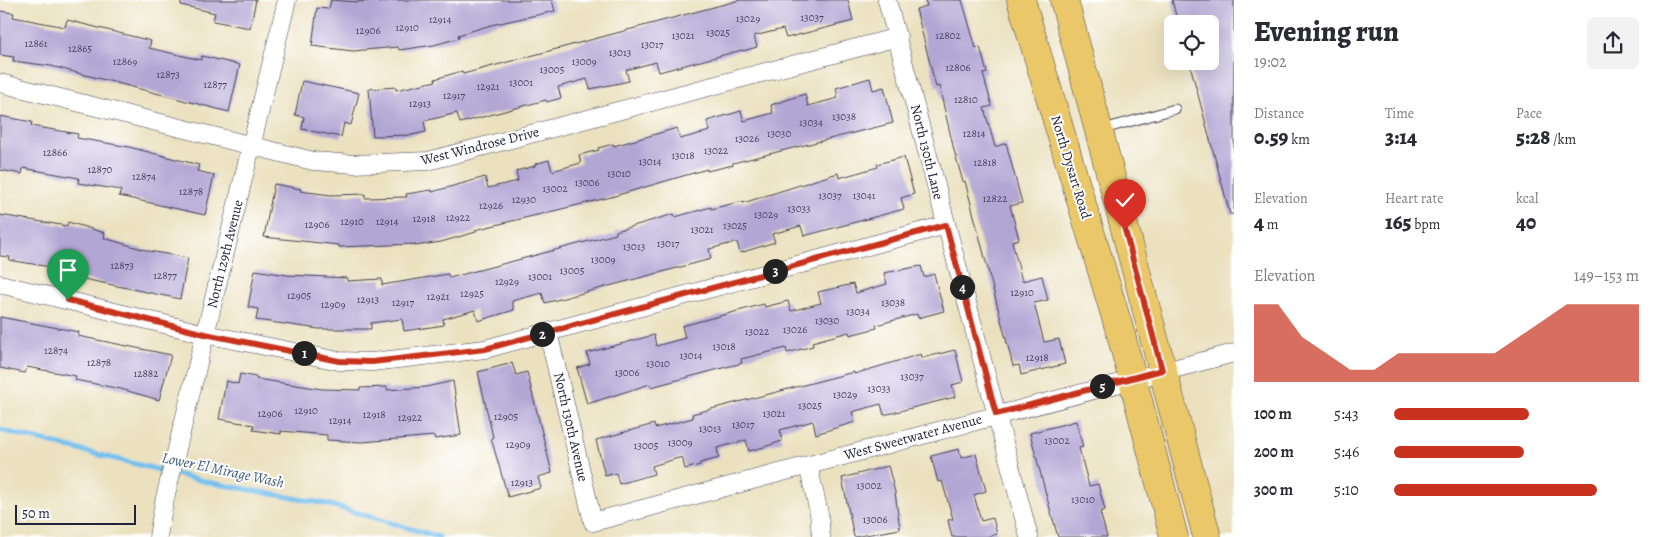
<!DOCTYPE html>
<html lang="en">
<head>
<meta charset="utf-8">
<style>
  :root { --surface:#fff; --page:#f2f2f3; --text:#2b2b33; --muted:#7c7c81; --accent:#c8321e }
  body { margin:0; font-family:Alegreya,serif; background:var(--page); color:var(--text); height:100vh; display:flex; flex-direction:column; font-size:19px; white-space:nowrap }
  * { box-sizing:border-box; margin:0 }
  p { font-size:16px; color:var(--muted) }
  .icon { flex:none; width:28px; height:28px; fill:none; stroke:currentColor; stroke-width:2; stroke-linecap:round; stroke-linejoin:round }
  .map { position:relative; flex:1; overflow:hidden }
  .details { display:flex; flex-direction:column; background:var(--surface); width:425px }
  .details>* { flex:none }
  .controls { position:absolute; left:1164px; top:15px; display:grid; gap:10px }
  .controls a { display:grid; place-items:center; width:55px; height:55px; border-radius:8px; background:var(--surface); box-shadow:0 5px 20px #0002; font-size:25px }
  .scale { position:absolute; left:15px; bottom:12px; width:121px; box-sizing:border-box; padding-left:5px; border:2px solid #22223b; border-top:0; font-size:14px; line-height:18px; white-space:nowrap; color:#22223b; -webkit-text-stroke:4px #fff; paint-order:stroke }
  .pin { position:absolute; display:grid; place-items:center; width:42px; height:42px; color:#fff; margin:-51px -21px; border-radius:50% 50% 50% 0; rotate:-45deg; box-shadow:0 0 5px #0007 }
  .pin .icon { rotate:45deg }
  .km { position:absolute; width:25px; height:25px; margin:-12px; border-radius:50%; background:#222; color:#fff; font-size:14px; line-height:25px; text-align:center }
  .round { display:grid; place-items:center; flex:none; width:52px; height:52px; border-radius:8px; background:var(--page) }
  .summary { display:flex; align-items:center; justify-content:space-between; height:85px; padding:0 20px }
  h1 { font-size:28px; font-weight:800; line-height:38px }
  .metrics { display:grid; grid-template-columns:repeat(3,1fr); gap:8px; height:85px; padding:5px 20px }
  .metrics div { display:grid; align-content:center }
  .metrics b { font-size:21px; font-weight:800 }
  .metrics small { font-size:14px; font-weight:400 }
  .metrics p { font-size:14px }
  .chart { height:140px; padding:10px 20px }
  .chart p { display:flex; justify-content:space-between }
  .chart svg { width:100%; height:90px; margin-top:5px; fill:var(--accent); opacity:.7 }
  ul { padding:0 20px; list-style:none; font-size:16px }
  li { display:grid; grid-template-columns:80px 60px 1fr; align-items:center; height:38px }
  li i { height:12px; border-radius:6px; background:var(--accent) }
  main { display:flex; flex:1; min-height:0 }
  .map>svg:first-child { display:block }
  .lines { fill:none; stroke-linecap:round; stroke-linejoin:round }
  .stream { stroke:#75c0ef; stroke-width:5 }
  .building { fill:#b2a6d4 }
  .service-casing { stroke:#403f4f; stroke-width:11 }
  .minor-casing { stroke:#403f4f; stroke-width:19 }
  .primary-casing { stroke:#403f4f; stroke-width:29 }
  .service { stroke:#fff; stroke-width:9 }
  .minor { stroke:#fff; stroke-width:18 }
  .primary { stroke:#eac769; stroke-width:28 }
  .route-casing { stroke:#fff; stroke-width:10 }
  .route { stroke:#c8321e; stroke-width:6 }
  .labels { text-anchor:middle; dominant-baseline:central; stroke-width:4; stroke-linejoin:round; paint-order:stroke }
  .number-label { font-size:11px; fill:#464361 }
  .street-label { font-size:14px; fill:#22223b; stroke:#fff }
  .water-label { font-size:15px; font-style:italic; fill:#3f597a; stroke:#fff }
</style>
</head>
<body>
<main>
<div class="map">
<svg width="1234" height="537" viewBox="0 0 1234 537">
  <rect width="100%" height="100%" fill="#fff"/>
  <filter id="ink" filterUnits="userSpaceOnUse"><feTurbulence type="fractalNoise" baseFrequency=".02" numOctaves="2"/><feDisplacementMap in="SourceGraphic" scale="10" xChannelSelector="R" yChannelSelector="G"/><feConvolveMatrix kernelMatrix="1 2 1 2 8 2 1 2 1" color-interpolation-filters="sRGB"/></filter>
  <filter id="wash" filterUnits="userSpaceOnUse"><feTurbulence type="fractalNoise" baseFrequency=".0096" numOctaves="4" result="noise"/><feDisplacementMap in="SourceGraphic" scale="20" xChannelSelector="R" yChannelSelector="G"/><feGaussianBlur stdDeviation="1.12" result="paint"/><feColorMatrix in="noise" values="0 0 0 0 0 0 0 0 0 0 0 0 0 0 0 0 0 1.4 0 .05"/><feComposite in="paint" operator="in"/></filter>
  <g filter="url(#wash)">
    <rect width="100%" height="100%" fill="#ebe1bf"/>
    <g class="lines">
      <path class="stream" d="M0 430 207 482 327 504 439 537"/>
    </g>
    <g id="blocks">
      <path class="building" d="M181 0H256L250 28 213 21 215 13 181 5Z
        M331 0 357 2 379 0V3L393 0H552L555 11 491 25 458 35 459 38 434 45 399 50 398 47 353 51 312 46 317 8 329 9Z
        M740 0H848L853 21 786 38 783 29 754 36 757 47 743 51 742 50 659 72 656 62 626 70 629 81 615 84 590 89 587 79 558 87 561 98 547 102 546 100 460 123 457 113 441 117 424 121 426 132 412 135 373 136 369 89 396 87V90L436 81 435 79 462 71 463 74Z
        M925 0H962L976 48 980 47 987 73 983 74 992 106 984 108 995 147 1006 143 1022 203 1010 206 1019 239 1012 241 1022 281 1042 276 1048 300 1034 303 1044 342 1059 339 1065 364 1021 375 1019 365 1013 366 965 181 963 182 954 150 939 86 936 87 916 9 927 6Z
        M1172 0H1234V214H1230L1189 61H1210V24H1178Z
        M0 11 14 13 13 17 65 27 67 20 151 41 149 48 201 60 202 56 240 65 229 112 51 66 13 61 14 57 0 55Z
        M870 78 873 90 884 87 893 123 733 163V165L707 171V169L611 197 475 230 476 232 441 242 415 246V244L339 247V245L264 237 274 184 301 189 300 191 331 195 365 194V198L407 197 406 194 432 190V192L485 177 488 188 518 181 516 171 535 166V164L549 160 552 171 581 163 579 155 599 150 598 148 613 144 614 146 677 128 680 139 710 131 707 121 741 111 744 121 773 113 771 105 805 94 808 106 838 98 836 88Z
        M302 81 359 93 351 125 344 123 341 137 302 129 304 117 295 115Z
        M0 116 32 122 31 126 78 134 77 138 129 147 199 165 197 171 214 175 205 215 119 196 121 190 78 183 79 178 23 168 22 174 0 170Z
        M904 157 914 194 901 198 904 209 804 236 801 226 772 234 775 242 740 253 737 242 709 249 711 259 545 303 542 293 512 301 514 310 478 321 475 310 443 319 444 325 404 331 402 319 371 323V329H319L256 320 258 309 248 307 255 270 287 275 347 278V281L382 279V285L448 274 449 278 616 234V231L674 214 675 217 711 207V209L743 201V203L838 173 839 178 878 167 877 164Z
        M0 215 67 226 68 222 105 233 104 238 149 251 188 258 180 299 55 273 56 268 9 260 10 257 0 256Z
        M921 266 924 277 934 274 944 311 918 318 917 314 876 325 877 328 850 335 849 332 812 342 813 346 787 353 786 348 741 359 742 363 651 387 650 384 587 404 577 368 590 364 587 353 654 335 656 346 685 338 682 326 764 304 765 307 788 301 791 311 821 303 818 292 853 284 856 293 887 284 884 273Z
        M0 317 79 332 78 336 171 355 159 400 121 389 75 380 76 376 27 367 25 373 0 368Z
        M955 350 963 382 952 385 955 397 884 415 881 404 852 412 855 422 816 434 813 421 780 430 782 441 764 447 749 451 746 440 717 448 719 458 700 463V465L685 469 682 457 652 466 654 474 619 484 616 473 605 476 596 440 654 424 655 428 693 418 692 414 854 372V374L921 354 922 358Z
        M512 363 516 375 527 372 552 473 538 477 541 488 508 497 491 438 493 437 478 372Z
        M240 374 256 377V379L322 389 360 390V388L387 387V390L426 387 453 381 461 435 435 439 434 436 362 442 327 440V435L281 431V434L253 430 254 425 219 419 226 381 238 384Z
        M1076 421 1083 447 1079 448 1089 486 1098 484 1105 510 1100 512 1107 537H1058L1047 498 1030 433Z
        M959 449 961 458 976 454 986 491 974 495 981 521 993 518 997 534 986 537H952L948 520 953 519 942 481 938 482 931 456Z
        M888 466 895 492 900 529 854 537 842 478Z"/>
    </g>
  </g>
  <g filter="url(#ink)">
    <use href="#blocks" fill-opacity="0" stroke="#403f4f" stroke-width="1"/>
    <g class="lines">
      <g class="service-casing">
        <path id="service" d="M1100 130 1175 109"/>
      </g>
      <g class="minor-casing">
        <path id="minor" d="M887 0 1029 537
          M0 83 313 161 354 164 428 161 898 37
          M0 284 205 334 339 361 372 362 485 349 946 225
          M548 332 593 522 1234 353
          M808 465 819 513 821 537
          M158 537 164 502 287 0"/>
      </g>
      <g class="primary-casing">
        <path id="primary" d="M1021 0 1121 335 1174 537
          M1064 0 1207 537"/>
      </g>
      <use href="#service" class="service"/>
      <use href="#minor" class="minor"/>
      <use href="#primary" class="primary"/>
    </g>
  </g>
  <g class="lines" filter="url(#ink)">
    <g class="route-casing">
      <path id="route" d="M68 300 205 334 339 361 372 362 485 349 946 225 996 414 1162 370 1125 230"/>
    </g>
    <use href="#route" class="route"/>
  </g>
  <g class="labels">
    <g class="number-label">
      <text x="812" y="17">13037</text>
      <text x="748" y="18">13029</text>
      <text x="440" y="19">12914</text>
      <text x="407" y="27">12910</text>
      <text x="368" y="30">12906</text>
      <text x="718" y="32">13025</text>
      <text x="683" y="35">13021</text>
      <text x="948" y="35">12802</text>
      <text x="36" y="43">12861</text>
      <text x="652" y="44">13017</text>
      <text x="80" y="48">12865</text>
      <text x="620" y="52">13013</text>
      <text x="125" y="61">12869</text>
      <text x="584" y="61">13009</text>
      <text x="958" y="67">12806</text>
      <text x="552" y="69">13005</text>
      <text x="168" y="74">12873</text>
      <text x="521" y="82">13001</text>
      <text x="215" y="84">12877</text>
      <text x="488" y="86">12921</text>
      <text x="454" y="95">12917</text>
      <text x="966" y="99">12810</text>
      <text x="420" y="103">12913</text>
      <text x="844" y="116">13038</text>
      <text x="811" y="122">13034</text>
      <text x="779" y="133">13030</text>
      <text x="974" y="133">12814</text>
      <text x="747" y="138">13026</text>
      <text x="716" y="150">13022</text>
      <text x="55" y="152">12866</text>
      <text x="683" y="155">13018</text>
      <text x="650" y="161">13014</text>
      <text x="985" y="162">12818</text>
      <text x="100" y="169">12870</text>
      <text x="619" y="173">13010</text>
      <text x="144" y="176">12874</text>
      <text x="587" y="182">13006</text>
      <text x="555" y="188">13002</text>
      <text x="191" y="191">12878</text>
      <text x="830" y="195">13037</text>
      <text x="864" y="195">13041</text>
      <text x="995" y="198">12822</text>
      <text x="524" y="199">12930</text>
      <text x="491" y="205">12926</text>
      <text x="799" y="208">13033</text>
      <text x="766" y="214">13029</text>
      <text x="458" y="217">12922</text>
      <text x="424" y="218">12918</text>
      <text x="352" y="221">12910</text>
      <text x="387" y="221">12914</text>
      <text x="317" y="224">12906</text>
      <text x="735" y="225">13025</text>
      <text x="702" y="229">13021</text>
      <text x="668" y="243">13017</text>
      <text x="634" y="246">13013</text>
      <text x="603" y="259">13009</text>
      <text x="122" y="265">12873</text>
      <text x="572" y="270">13005</text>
      <text x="165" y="275">12877</text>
      <text x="540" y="276">13001</text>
      <text x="507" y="281">12929</text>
      <text x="1022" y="292">12910</text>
      <text x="472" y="293">12925</text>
      <text x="299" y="295">12905</text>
      <text x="438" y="296">12921</text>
      <text x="368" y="299">12913</text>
      <text x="403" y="302">12917</text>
      <text x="893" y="302">13038</text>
      <text x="333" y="304">12909</text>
      <text x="858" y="311">13034</text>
      <text x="827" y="320">13030</text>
      <text x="795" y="329">13026</text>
      <text x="757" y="331">13022</text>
      <text x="724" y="346">13018</text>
      <text x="56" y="350">12874</text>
      <text x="691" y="355">13014</text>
      <text x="1037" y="357">12918</text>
      <text x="99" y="362">12878</text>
      <text x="658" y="363">13010</text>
      <text x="627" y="372">13006</text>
      <text x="146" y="373">12882</text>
      <text x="912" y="376">13037</text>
      <text x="879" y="388">13033</text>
      <text x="845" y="394">13029</text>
      <text x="810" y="405">13025</text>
      <text x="306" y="410">12910</text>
      <text x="270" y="413">12906</text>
      <text x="774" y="413">13021</text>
      <text x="374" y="414">12918</text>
      <text x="506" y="416">12905</text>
      <text x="410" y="417">12922</text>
      <text x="340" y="420">12914</text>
      <text x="743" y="424">13017</text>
      <text x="710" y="428">13013</text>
      <text x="1057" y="440">13002</text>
      <text x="680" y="442">13009</text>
      <text x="518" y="444">12909</text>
      <text x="646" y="445">13005</text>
      <text x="522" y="482">12913</text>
      <text x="869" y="485">13002</text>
      <text x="1083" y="499">13010</text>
      <text x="875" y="519">13006</text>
    </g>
    <g class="street-label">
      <text transform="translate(480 146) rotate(-14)">West Windrose Drive</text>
      <text transform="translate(927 152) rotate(76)">North 130th Lane</text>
      <text transform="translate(1071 167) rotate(73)">North Dysart Road</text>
      <text transform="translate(225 254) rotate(-76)">North 129th Avenue</text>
      <text transform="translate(571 427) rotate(77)">North 130th Avenue</text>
      <text transform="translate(913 437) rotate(-15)">West Sweetwater Avenue</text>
    </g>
    <g class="water-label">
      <text transform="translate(223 470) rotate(12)">Lower El Mirage Wash</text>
    </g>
  </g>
</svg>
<div class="controls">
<a><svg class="icon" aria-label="locate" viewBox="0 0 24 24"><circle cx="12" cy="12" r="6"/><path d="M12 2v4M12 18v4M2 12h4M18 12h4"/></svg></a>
</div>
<div class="scale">50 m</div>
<div class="pin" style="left:68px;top:300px;background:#1e9e55"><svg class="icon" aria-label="arrive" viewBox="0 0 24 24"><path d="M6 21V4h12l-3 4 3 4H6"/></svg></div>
<div class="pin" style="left:1125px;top:230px;background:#d93025"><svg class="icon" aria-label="check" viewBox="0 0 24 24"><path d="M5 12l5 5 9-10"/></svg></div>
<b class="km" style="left:304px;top:353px">1</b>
<b class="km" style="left:542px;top:334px">2</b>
<b class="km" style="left:775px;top:271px">3</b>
<b class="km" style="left:962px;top:287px">4</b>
<b class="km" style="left:1102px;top:386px">5</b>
</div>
<section class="details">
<div class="summary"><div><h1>Evening run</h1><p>19:02</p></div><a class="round"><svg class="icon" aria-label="share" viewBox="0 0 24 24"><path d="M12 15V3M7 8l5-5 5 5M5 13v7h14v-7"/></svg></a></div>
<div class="metrics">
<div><p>Distance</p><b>0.59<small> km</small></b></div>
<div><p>Time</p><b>3:14</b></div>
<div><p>Pace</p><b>5:28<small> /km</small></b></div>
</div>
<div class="metrics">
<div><p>Elevation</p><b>4<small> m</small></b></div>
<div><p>Heart rate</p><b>165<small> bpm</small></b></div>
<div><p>kcal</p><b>40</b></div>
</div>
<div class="chart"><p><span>Elevation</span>149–153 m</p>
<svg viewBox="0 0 160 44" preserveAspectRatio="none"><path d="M0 44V6L10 6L20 22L30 30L40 38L50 38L60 30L70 30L80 30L90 30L100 30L110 22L120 14L130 6L140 6L150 6L160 6V44z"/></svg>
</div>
<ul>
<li><b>100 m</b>5:43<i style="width:55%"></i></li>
<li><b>200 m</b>5:46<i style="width:53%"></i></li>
<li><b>300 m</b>5:10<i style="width:83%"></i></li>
</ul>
</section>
</main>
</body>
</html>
